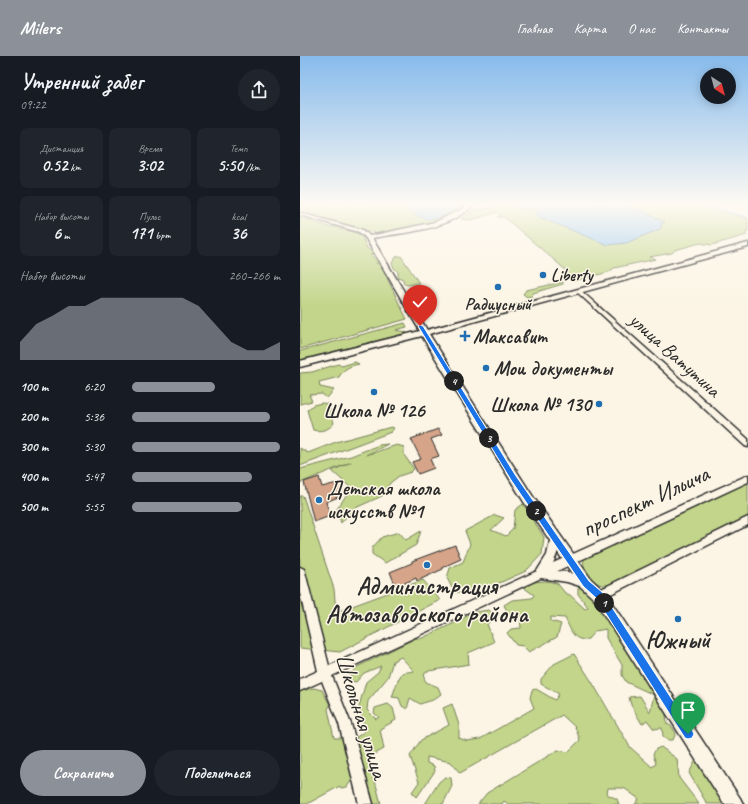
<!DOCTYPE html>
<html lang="ru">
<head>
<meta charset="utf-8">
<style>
  :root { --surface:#171b24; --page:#20242c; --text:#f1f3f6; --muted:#9ea1a6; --accent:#8c9099 }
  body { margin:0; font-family:Caveat,sans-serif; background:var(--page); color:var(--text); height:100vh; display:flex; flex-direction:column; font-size:15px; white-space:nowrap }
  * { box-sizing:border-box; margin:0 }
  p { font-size:13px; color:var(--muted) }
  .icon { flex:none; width:22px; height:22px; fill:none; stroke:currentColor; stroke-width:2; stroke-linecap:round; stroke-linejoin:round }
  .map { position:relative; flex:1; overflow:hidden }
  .drawer { display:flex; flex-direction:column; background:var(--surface); width:300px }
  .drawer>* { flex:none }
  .needle { width:26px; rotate:144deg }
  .buttons { position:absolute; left:400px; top:12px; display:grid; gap:8px }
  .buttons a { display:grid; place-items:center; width:36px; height:36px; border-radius:50%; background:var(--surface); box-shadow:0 2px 10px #0003; font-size:20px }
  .pin { position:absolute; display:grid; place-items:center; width:34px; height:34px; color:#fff; margin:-41px -17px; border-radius:50% 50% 50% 0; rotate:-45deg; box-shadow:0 0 4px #0007 }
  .pin .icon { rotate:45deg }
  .km { position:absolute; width:20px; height:20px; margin:-10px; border-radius:50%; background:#222; color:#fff; font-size:11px; line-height:20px; text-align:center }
  .round { display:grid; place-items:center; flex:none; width:42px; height:42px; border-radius:21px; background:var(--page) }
  .head { display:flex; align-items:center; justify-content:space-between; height:68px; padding:0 20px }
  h1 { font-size:22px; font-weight:600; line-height:30px }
  .metrics { display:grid; grid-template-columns:repeat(3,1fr); gap:6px; height:68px; padding:4px 20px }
  .metrics div { display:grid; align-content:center; border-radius:8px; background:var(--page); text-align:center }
  .metrics b { font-size:17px; font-weight:600 }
  .metrics small { font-size:11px; font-weight:400 }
  .metrics p { font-size:11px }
  .chart { height:112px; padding:8px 20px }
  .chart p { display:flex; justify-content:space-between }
  .chart svg { width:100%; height:72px; margin-top:4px; fill:var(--accent); opacity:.7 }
  .cta { display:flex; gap:8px; margin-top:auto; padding:8px 20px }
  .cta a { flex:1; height:46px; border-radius:24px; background:var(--accent); color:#fff; font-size:16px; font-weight:600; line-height:46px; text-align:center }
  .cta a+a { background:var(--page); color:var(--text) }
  ul { padding:0 20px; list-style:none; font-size:13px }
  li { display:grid; grid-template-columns:64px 48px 1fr; align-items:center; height:30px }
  li i { height:10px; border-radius:5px; background:var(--accent) }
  header { display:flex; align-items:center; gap:24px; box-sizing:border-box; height:56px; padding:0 20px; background:var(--accent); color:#fff }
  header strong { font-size:19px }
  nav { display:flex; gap:22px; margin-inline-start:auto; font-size:14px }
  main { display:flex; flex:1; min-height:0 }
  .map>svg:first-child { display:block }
  .green { fill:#c2d58a; stroke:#76805a }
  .water { fill:#95c6f1; stroke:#6b88a2 }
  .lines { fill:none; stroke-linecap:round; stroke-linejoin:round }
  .canal { fill:#95c6f1; fill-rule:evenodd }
  .building { fill:#d6a589; stroke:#2b2b2b }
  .minor-casing { stroke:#2b2b2b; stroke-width:3 }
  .major-casing { stroke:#2b2b2b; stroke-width:3 }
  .minor { fill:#fcf5e5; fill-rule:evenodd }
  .major { fill:#fcf5e5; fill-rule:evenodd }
  .route { fill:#1a73e8; stroke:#fff }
  .poi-dot { fill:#1f6fb2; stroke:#fcf5e5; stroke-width:1.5 }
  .labels { text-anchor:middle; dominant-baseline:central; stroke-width:3; stroke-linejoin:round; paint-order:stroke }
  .far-poi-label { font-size:17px; font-weight:bold; fill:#2b2b2b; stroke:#fcf5e5; text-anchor:start }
  .poi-label { font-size:20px; font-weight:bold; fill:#2b2b2b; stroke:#fcf5e5; text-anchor:start }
  .street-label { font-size:20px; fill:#2b2b2b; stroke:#fcf5e5 }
  .near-street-label { font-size:24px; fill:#2b2b2b; stroke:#fcf5e5 }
  .near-poi-label { font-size:24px; font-weight:bold; fill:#2b2b2b; stroke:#fcf5e5 }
</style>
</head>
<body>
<header>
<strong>Milers</strong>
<nav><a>Главная</a><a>Карта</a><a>О нас</a><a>Контакты</a></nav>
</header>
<main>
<section class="drawer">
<div class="head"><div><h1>Утренний забег</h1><p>09:22</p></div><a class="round"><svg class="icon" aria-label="share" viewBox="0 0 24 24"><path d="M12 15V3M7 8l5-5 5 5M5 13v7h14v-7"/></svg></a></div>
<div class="metrics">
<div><p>Дистанция</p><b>0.52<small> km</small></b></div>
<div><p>Время</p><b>3:02</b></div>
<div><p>Темп</p><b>5:50<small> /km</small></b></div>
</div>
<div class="metrics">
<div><p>Набор высоты</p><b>6<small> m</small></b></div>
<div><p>Пульс</p><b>171<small> bpm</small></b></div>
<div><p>kcal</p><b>36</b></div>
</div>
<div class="chart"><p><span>Набор высоты</span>260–266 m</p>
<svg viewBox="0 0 160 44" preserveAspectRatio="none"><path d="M0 44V33L10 22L20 17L30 11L40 11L50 6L60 6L70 6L80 6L90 6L100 6L110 11L120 22L130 33L140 38L150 38L160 33V44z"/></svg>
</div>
<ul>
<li><b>100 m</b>6:20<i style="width:56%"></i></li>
<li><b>200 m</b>5:36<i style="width:93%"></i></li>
<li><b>300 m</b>5:30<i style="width:100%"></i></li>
<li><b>400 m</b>5:47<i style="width:81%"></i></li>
<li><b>500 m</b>5:55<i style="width:74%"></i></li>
</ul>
<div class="cta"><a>Сохранить</a><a>Поделиться</a></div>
</section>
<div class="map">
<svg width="448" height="748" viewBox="0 0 448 748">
  <rect width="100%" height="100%" fill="#fcf5e5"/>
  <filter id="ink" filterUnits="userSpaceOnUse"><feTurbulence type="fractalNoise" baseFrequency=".025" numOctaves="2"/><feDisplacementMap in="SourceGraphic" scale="8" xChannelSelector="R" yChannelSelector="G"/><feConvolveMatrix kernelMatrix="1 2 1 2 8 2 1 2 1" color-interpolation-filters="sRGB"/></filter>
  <g filter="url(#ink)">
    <path class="green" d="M0 147H170L165 152 136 166 77 178 66 174 0 155Z
      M188 147H388L416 153 448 163V175L445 176 447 179 412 189 400 187 375 194 372 197 349 201 356 203 314 212 309 216 274 225 265 217 268 216 204 161H197L201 158 198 156 171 164 161 163 174 154 194 152Z
      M0 161 29 171H40L39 173 51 175 61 179 67 192 73 197 71 199 78 205 76 207 79 208C90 225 97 245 107 263L0 293Z
      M97 200H101L119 227 108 229 104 228 103 223 98 221V216L94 212 92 207Z
      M263 226V228L233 237 232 240 227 241 223 238 226 234Z
      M120 234 126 237 135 250 122 254 114 241 108 236Z
      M105 267 107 271 96 274 106 276 107 277 0 304V295Z
      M55 306 59 308C50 310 44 312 39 321L19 326 20 331 34 334 27 342 22 338 9 339 12 345 0 348V317L12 316 38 308 42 310Z
      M22 347 28 348 34 367C29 374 21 376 13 374L7 354 13 349Z
      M91 371 94 372 91 376 0 410V392L8 397 36 386Z
      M88 388 66 399 97 389 104 391V399L114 413 111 416 99 420 90 427 82 440 53 453 41 467 37 453 51 432 32 415 51 406 0 427V413L51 400 79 389Z
      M448 426V460L308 529C295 531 281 517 284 503L288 499Z
      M0 440H3L34 533 36 556 123 524 140 544 40 596 0 592Z
      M223 448 244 481 242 498 226 515 177 537 154 536 147 522 150 512 163 506 170 488 165 475 195 459 204 462 191 474 206 480 213 473 215 454Z
      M121 475 116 489 85 507 72 498V492L82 481 99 476 106 484Z
      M246 525 257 527 265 537 270 539 285 553 288 551 278 538V532L281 529 297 542 299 551 306 556 365 650 367 668 371 670 376 677 373 684H367L363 680 362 672 354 673 347 664 342 668 331 649 329 641 340 640 350 656 354 639 326 626 322 619V609L306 582V573L295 575 288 583C273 586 271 574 265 562L251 561V565L261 568 257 581 229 596 223 590 216 589 207 577 211 573 221 572 220 561 209 559 204 549 212 544 232 542 234 539 223 531 233 526Z
      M189 554 194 558 193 563 187 568 194 586 168 597 169 608 129 615 125 617 124 622 126 626 138 631 141 638 133 644 120 648 110 642 107 653 102 650 99 642 92 641 98 624 102 617 114 615 101 601 93 605 88 621 68 645 67 654 76 663 79 661 74 657 75 652 88 648 93 652 96 664 80 673 84 693 69 701 81 748H66L51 685 65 675 59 650 66 626 78 616 81 610 64 617 56 626 51 625 50 619 57 611 116 582 120 583 163 563 169 557Z
      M274 598 292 626 330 691 352 711 356 708 353 698 356 693 361 691 377 703 379 722 399 748H335L339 743 324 732H308L307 738 317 743 319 748H208L204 745 202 748H178L187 737 258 694 268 696 280 684 275 671 262 659 160 717 151 706 127 701V707L134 710 135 715 117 741 112 736 119 726 110 700 121 684 149 669 143 652 152 648 159 669V682L167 685 180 683 234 652 230 642 232 634 236 633 255 644 259 638 241 628V623L254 608Z
      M14 632 22 634 30 649 28 653 34 682H43L52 723 47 731 41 732 40 730 7 748H0V635Z
      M396 704 424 748H407L389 717Z
      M145 721 151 722 152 730 143 748H125L139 726Z"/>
    <path class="water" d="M95 147H164C149 156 135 170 116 159 108 155 104 149 95 147Z
      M204 147H316L338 153 365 166 362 167 360 173 326 187 308 189 239 161 235 157 240 155 238 153H225Z"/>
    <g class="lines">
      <path class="canal" d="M389 147H394L448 160V162Z"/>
    </g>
    <path class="building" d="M138 373 142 379 131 383 139 400 130 403 134 412 118 418 112 406 121 403 111 383Z
      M19 421 22 431 37 427 42 430 43 434 38 441 26 446 30 460 14 466 4 426Z
      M155 489 161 503 143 511V513L117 525 116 522 96 531 90 516 112 507V505Z"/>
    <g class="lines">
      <g class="minor-casing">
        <path id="minor" d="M0 157 63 174 71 181 66 182 59 176 0 159Z
          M279 233 448 383V391L445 390 277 236 276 235Z
          M448 419V426L257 515 267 516 290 524 291 527 290 530 286 532 267 526 241 522 32 620 51 668 73 748H59L39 668 22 625 0 635V623L18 615 0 537V511L4 513 5 516 29 610 237 515 247 499 251 480 254 479 257 480C261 488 257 500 253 507Z
          M448 461V469L303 542 299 544 295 542 294 539 295 536Z"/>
      </g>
      <g class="major-casing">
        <path id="major" d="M170 147H176C150 174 107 176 72 182L127 274 448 187V191L129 278 232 439 291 523 304 535 440 742 443 748H424L294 543 281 531 224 446 122 280 0 311V305L120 275 65 181 135 166 160 154Z"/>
      </g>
      <use href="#minor" class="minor"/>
      <use href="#major" class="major"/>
    </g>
  </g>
  <linearGradient id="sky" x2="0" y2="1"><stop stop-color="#87bbec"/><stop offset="0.59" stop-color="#fefaf3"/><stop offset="1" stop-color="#fefaf3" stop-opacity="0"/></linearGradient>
  <rect width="448" height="251" fill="url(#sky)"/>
  <path class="route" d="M119 269 123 270 216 420 289 525 302 536 392 674 394 678 392 682 388 683 385 682 296 542 283 530 211 424 118 270Z"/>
  <g class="poi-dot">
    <circle cx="243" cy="219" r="4"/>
    <circle cx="198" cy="231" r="4"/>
    <path d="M163 274h4v4h4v4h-4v4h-4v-4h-4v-4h4z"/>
    <circle cx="186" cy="312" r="4"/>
    <circle cx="74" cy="336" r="4"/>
    <circle cx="299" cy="348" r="4"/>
    <circle cx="19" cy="444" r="4"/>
    <circle cx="127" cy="509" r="4"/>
    <circle cx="378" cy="563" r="4"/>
  </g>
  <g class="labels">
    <g class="far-poi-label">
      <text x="251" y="219">Liberty</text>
      <text x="198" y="248" text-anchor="middle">Радиусный</text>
    </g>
    <g class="poi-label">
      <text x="173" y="280">Максавит</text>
      <text x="194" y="312">Мои документы</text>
      <text x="291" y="348" text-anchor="end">Школа № 130</text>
      <text x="74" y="354" text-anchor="middle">Школа № 126</text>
      <text x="27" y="432">Детская школа<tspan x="27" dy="23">искусств №1</tspan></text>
    </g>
    <g class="street-label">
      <text transform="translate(375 299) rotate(42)">улица Ватутина</text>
    </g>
    <g class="near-street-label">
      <text transform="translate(345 445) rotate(-25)">проспект Ильича</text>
      <text transform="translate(62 660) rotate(73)">Школьная улица</text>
    </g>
    <g class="near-poi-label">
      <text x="127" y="530">Администрация<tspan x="127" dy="28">Автозаводского района</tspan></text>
      <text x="378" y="584">Южный</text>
    </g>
  </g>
</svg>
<div class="buttons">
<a><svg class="needle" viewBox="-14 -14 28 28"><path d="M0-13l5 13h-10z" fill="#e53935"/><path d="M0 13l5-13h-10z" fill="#9ea1a6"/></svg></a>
</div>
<div class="pin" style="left:388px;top:678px;background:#1e9e55"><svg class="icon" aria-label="arrive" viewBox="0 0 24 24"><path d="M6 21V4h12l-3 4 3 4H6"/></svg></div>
<div class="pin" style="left:120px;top:270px;background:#d93025"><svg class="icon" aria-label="check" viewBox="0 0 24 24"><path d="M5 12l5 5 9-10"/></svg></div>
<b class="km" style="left:304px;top:547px">1</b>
<b class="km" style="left:236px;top:455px">2</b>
<b class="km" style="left:189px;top:382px">3</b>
<b class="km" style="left:154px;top:325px">4</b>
</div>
</main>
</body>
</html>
